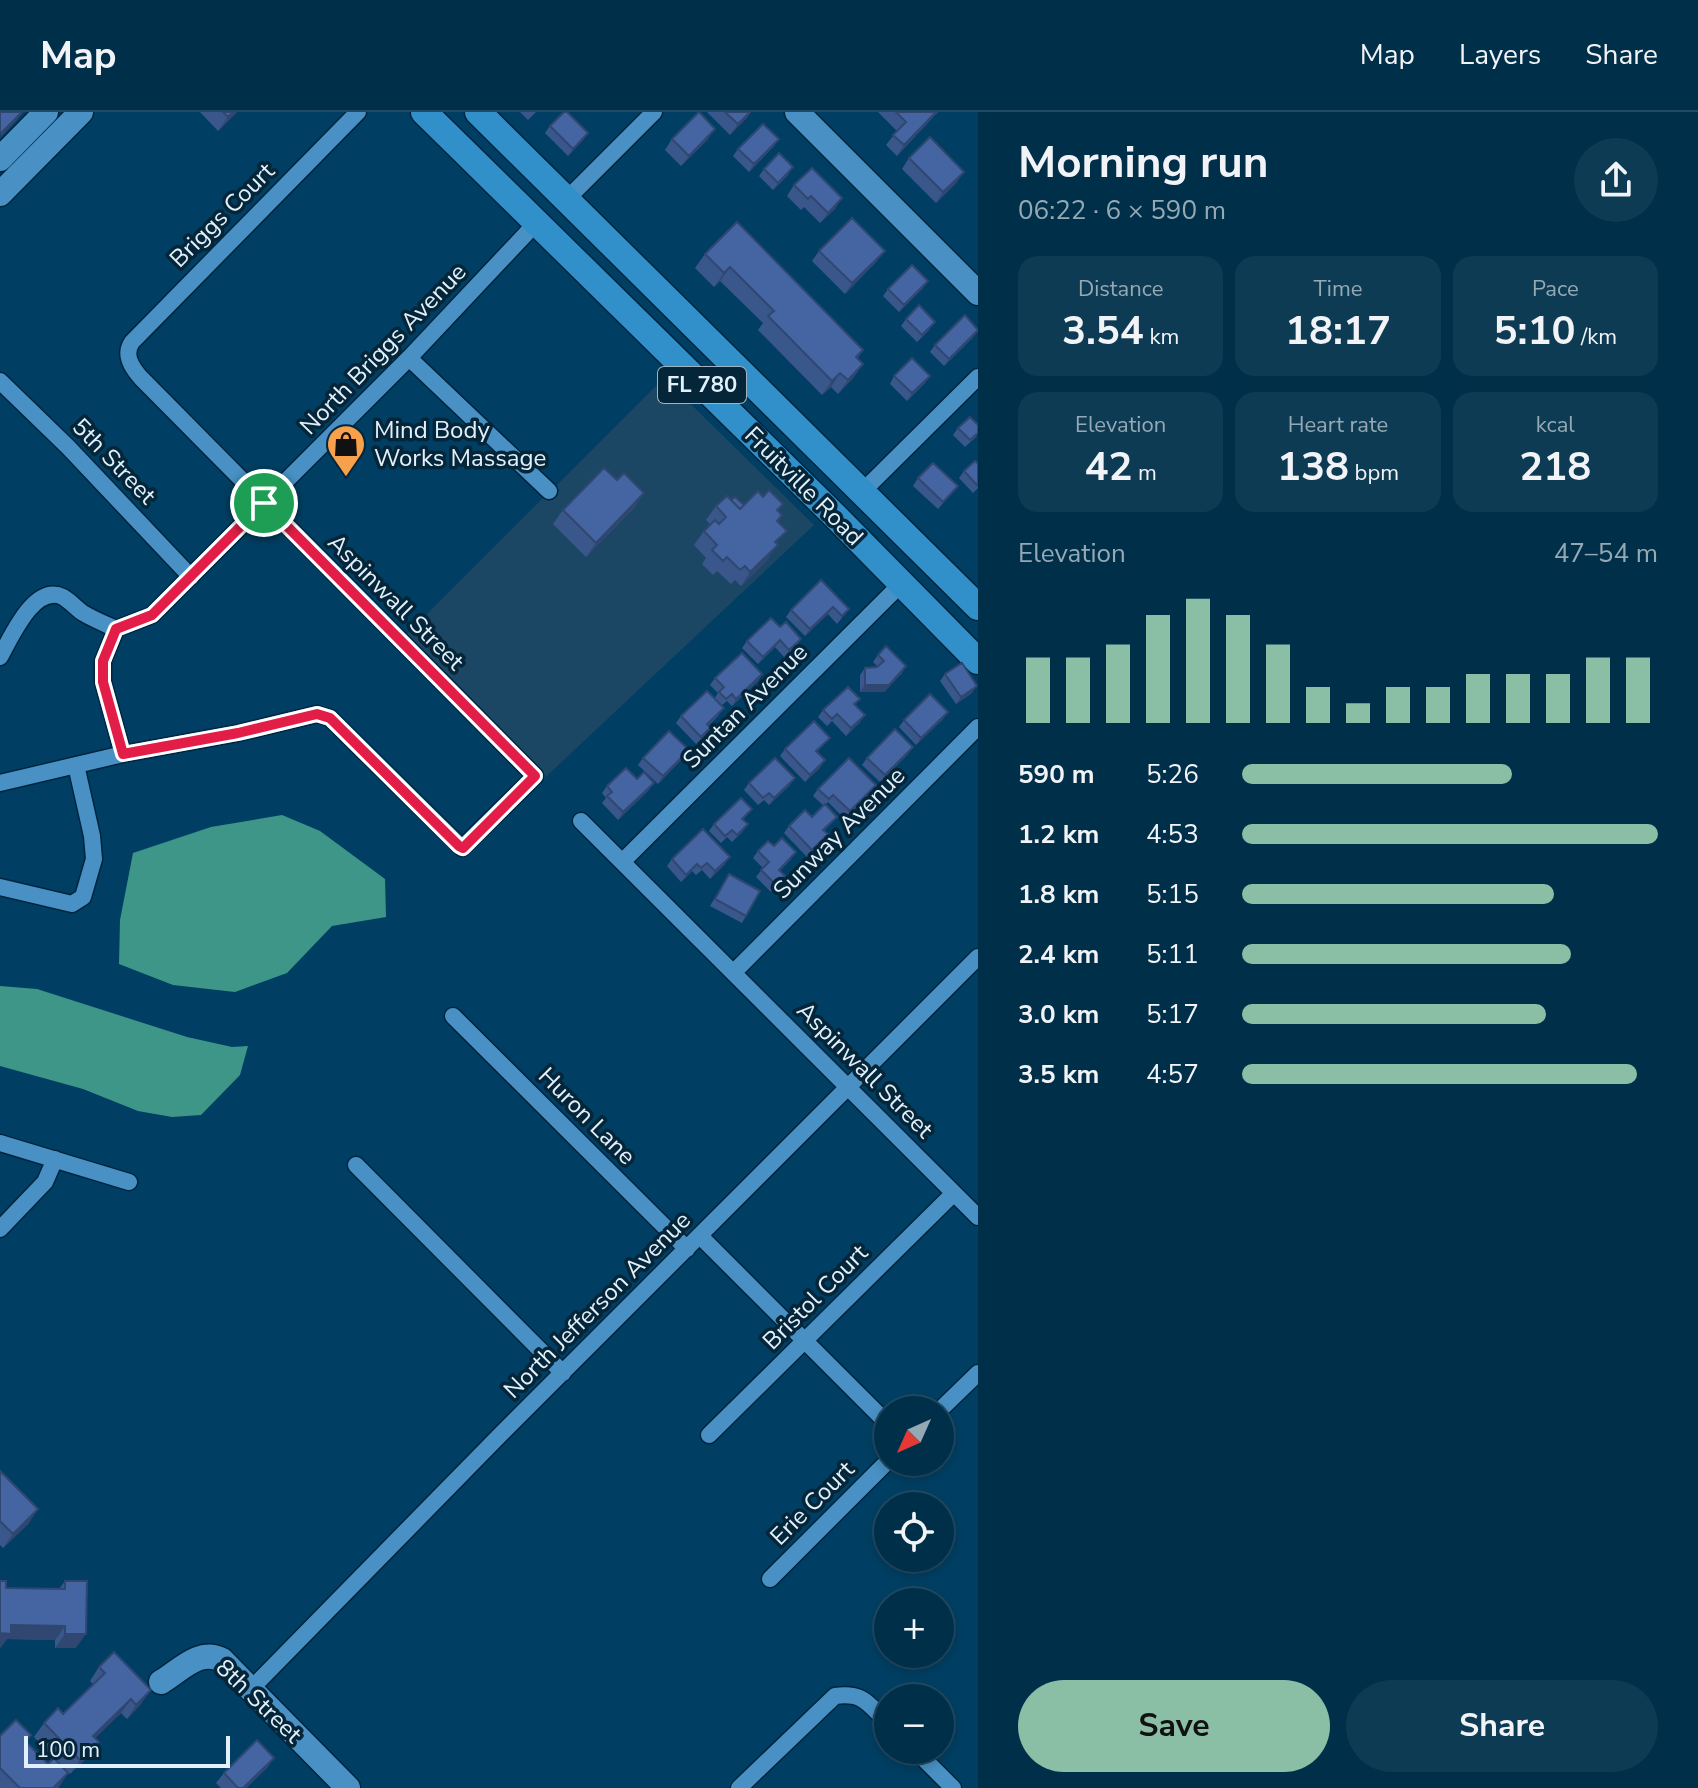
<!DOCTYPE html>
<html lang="en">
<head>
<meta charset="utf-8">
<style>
  :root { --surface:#002f4a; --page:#0e3b54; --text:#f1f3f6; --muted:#95a9b5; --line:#224a62; --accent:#8abfa5 }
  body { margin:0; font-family:"Nunito Sans",sans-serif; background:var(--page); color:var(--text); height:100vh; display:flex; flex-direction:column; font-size:30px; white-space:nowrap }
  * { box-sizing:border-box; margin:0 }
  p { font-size:26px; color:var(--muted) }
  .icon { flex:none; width:44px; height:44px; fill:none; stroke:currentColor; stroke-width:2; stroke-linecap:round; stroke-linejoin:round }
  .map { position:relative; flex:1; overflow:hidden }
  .panel { display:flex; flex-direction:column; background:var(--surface); width:720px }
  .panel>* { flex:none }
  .needle { width:52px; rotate:225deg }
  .fabs { position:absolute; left:874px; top:1284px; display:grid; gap:16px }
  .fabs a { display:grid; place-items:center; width:80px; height:80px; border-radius:50%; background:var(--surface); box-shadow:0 4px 12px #0003,0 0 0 2px var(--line); font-size:40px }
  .scale { position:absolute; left:24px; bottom:20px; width:206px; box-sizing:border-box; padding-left:8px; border:4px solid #e2f0fb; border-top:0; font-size:22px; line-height:28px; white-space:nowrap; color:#e2f0fb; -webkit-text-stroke:6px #052539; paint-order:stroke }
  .pin { position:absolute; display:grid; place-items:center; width:68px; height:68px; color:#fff; margin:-34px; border:4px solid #fff; border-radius:50%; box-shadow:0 2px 8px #0007 }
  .round { display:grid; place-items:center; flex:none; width:84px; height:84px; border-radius:42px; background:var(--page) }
  .head { display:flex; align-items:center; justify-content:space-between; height:136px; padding:0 40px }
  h1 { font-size:44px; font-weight:700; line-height:60px }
  .metrics { display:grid; grid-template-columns:repeat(3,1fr); gap:12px; height:136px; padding:8px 40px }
  .metrics div { display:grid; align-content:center; border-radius:20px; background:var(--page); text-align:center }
  .metrics b { font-size:40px; font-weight:700 }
  .metrics small { font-size:22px; font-weight:400 }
  .metrics p { font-size:22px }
  .chart { height:224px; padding:16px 40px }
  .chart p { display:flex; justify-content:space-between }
  .chart svg { width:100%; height:144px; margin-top:8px; stroke:var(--accent); stroke-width:6 }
  .cta { display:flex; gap:16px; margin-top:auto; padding:16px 40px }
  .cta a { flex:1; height:92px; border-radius:48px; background:var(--accent); color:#111; font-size:32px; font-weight:700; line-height:92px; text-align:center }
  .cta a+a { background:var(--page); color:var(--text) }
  ul { padding:0 40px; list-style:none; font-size:26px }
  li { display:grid; grid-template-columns:128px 96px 1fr; align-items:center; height:60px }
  li i { height:20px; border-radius:10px; background:var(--accent) }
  header { display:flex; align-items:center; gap:48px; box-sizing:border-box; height:112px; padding:0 40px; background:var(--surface); border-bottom:2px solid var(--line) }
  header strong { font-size:38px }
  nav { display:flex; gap:44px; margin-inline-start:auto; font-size:28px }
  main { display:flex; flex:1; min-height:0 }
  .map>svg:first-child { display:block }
  .built { fill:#1c4764 }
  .water { fill:#3e9688 }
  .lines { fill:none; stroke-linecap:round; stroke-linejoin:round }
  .street-casing { stroke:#00253e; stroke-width:19 }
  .secondary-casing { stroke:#00253e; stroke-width:27 }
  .primary-casing { stroke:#00253e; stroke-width:29 }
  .street { stroke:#4991c4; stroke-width:16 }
  .secondary { stroke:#4991c4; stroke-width:24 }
  .primary { stroke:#318fca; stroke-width:26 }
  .wall { fill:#3a578b }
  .shaded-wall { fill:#304771 }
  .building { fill:#4465a2; stroke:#304771; stroke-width:2 }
  .route-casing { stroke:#fff; stroke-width:16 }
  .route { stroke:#e11d48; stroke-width:10 }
  .labels { text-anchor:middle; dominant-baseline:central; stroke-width:7; stroke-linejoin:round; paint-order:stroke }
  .shield { fill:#052539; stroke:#a0b3c1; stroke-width:2 }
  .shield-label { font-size:22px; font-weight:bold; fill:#e2f0fb }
  .street-label { font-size:24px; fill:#e2f0fb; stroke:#052539 }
  .poi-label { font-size:24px; fill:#e2f0fb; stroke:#052539; text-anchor:start }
</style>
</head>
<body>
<header>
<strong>Map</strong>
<nav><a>Map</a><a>Layers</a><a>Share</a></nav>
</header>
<main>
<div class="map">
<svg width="978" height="1676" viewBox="0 0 978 1676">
  <rect width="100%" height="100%" fill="#003f63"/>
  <path class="built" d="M664 266 814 413 536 674 545 663 406 523 544 385 549 389 559 378 556 374Z"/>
  <path class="water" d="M282 703 320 719 385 767 386 805 332 814 287 861 235 880 173 873 119 852 120 808 133 741 211 715Z
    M0 874 37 877 187 925 232 935 248 934 240 963 201 1003 172 1005 138 999 83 977 0 954Z"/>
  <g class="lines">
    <g class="street-casing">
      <path id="street" d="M567 87 654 0
        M409 246 549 379
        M0 269 68 335 191 465
        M863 379 978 265
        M0 545C11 526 34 471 63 485 70 489 76 496 83 501 93 507 105 512 116 517
        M123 642 103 570V549L116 517 152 503 409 246 537 110
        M0 671 123 642 238 621 317 602 330 606 462 736 535 664 141 266C132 256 123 243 132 230L358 0
        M581 709 978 1105
        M622 750 902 471
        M0 775 72 792 83 785 94 747 92 724 76 653
        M734 860 978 615
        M453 904 687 1137
        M0 1031 129 1070
        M356 1053 563 1261
        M0 1117 45 1070 55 1047
        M700 1124 888 1312
        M940 1298 978 1261
        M709 1323 954 1081
        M770 1467 888 1349
        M251 1577 501 1322 978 845
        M915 1638 953 1676
        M739 1676 835 1584C864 1580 868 1592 888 1611"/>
    </g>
    <g class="secondary-casing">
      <path id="secondary" d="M797 0 978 181
        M0 47 46 0
        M0 82 81 0
        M161 1570C180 1559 199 1536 222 1548L348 1676"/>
    </g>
    <g class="primary-casing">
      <path id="primary" d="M424 0 834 403 978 549
        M478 0 978 495"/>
    </g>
    <use href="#street" class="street"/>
    <use href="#secondary" class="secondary"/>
    <use href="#primary" class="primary"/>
  </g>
  <path class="wall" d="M200 0H237L218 19Z
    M520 0H536L528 8Z
    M707 0H751L730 23Z
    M878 0H938L897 44 886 33 897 19Z
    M550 14 583 28 568 44 545 21Z
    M672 27H708L681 54 665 38Z
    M779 27 774 34 749 60 733 44 738 37Z
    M909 46 957 70 936 91 902 57Z
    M764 57 788 63 773 78 759 64Z
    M794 73 835 97 820 111 804 95 801 98 787 84Z
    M737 110 863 238 857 247 863 252 853 266 838 282 831 275 822 283 758 218 763 211 720 169 714 175 695 156 705 142Z
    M819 139 877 149 845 182 812 149Z
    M923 176 899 200 883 184 888 177Z
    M906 207 930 217 917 230 901 214Z
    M978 218 974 224 944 254 930 240 935 233Z
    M894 264 925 271 907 289 890 272Z
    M958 316 977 324 965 335 953 323Z
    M975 349 978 376 973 381 959 366 964 359Z
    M918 366 958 374 938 397 913 374Z
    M763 385 783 392 778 399 777 433 768 447 741 474 735 468 731 472 717 459 713 463 702 452 706 446 694 433 704 419 710 412 706 408 716 394 731 388 744 393Z
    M635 395 586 445 553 412 563 398Z
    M821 468 849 497 837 512 828 502 805 524 786 505 791 498Z
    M780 515 801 527 796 534 784 545 775 535 758 552 742 536 747 529Z
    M878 543 902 561 884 580H860V563L865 556 878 555 873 550Z
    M762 562 758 569 732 594 727 589 721 594 719 603 708 614 705 623 696 632 676 611 681 604 714 587 718 581 710 573 715 566Z
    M945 562 972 581 956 592 940 569Z
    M860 587 855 593 860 610 846 624 832 609 827 614 818 605 823 598Z
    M948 600 943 607 916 633 899 615 904 608Z
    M830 626 817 640 820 656 805 670 780 644 785 637Z
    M689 638 684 645 658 672 638 653 643 646Z
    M908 642 880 670 862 653 867 646Z
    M637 667 649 678 618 708 602 691 606 686 602 681 607 674Z
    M749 671 790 673 769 693 764 688 758 693 744 678Z
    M818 677 871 680 845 707 828 690 825 693 837 705 824 719 823 730 807 745 784 721 789 714 812 705 824 694 813 684Z
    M752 697 743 708 748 712 743 719 732 730 727 725 721 731 709 719 714 712Z
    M774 734 791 747 780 759 785 764 771 780 756 765 763 756 753 746 758 739Z
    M672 747 725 752 710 767 702 758 696 763 692 759 681 770 667 754Z
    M729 762 746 804 742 811 710 794Z
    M0 1359 29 1411 3 1436 0 1433Z
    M0 1469 6 1476 59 1477 65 1469 76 1536H55V1528L7 1527 0 1536Z
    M99 1555 141 1592 127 1607 121 1601 95 1626 99 1630 89 1644 70 1662 34 1625 44 1611 63 1602 93 1572 90 1569Z
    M31 1623 26 1630 48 1652 68 1661 58 1676H0V1624Z
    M274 1646 267 1656 246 1676H221L216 1671 224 1661Z"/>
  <path class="shaded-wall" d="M23 0 17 8 0 26 1 21Z
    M233 0H237L218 19 228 5Z
    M750 0H751L747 6 730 23 738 12Z
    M936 0H938L897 44 904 33Z
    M715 17 708 27 681 54 689 44Z
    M588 21 583 28 568 44 573 37Z
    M779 27 774 34 749 60 754 52Z
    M793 55 788 63 773 78 778 71Z
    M964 60 957 70 936 91 943 80Z
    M842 86 835 97 820 111 828 101Z
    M885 139 877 149 845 182 852 171Z
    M730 155 720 169 714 175 724 161Z
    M928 169 923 176 899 200 904 193Z
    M978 218 974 224 944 254 949 247Z
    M863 252 853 266 838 282 848 268Z
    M840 261 831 275 822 283 832 269Z
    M930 264 925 271 907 289 912 281Z
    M644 381 635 395 586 445 596 431Z
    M778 433 768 447 741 474 750 460Z
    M833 495 828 502 805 524 810 517Z
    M780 528 775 535 758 552 763 545Z
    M906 554 902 561 884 580H860L865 573Z
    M762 562 758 569 732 594 736 587Z
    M977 574 972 581 956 592 961 585Z
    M948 600 943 607 916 633 921 626Z
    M865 603 860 610 846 624 851 616Z
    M913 635 908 642 880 670 885 663Z
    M689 638 684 645 658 672 663 664Z
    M825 648 820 656 805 670 810 663Z
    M795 666 790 673 769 693 774 686Z
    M654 671 649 678 618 708 623 700Z
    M876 673 871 680 845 707 850 699Z
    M828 722 823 730 807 745 812 738Z
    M730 745 725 752 710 767 715 759Z
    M38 1397 29 1411 3 1436 13 1422Z
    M11 1513 65 1514 55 1528 7 1527 0 1536V1521Z
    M65 1522H86L76 1536H55Z
    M151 1578 141 1592 127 1607 136 1593Z
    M131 1587 121 1601 83 1638 93 1624Z
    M99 1630 89 1644 70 1662 80 1648Z
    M274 1646 267 1656 246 1676H243Z
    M68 1661 59 1675 53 1676Z"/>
  <path class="building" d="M0 0H22L1 21 0 20Z
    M223 0H233L228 5Z
    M564 0H567L588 21 573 37 550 14Z
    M699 0 715 17 689 44 672 27Z
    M725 0H750L738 12Z
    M896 0H936L904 33 893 23 906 10Z
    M763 12 779 27 754 52 738 37Z
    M930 25 964 60 943 80 909 46Z
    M779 41 793 55 778 71 764 57Z
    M812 56 842 86 828 101 811 84 808 87 794 73Z
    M852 106 885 139 852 171 819 139Z
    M737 110 863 238 856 245 863 252 848 268 840 261 832 269 768 204 774 199 730 155 724 161 705 142Z
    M912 153 928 169 904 193 888 177Z
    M919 193 935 210 922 223 906 207Z
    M965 203 978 218 949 247 935 233Z
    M912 246 930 264 912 281 894 264Z
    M970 305 978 313V321L970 328 958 316Z
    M975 349 978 352V374L964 359Z
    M933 351 958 374 943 390 918 366Z
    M604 356 617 368 624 361 644 381 596 431 563 398Z
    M769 378 783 392 777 398 782 403 777 409 787 419 775 430 778 433 750 460 745 454 740 458 727 445 723 449 712 438 717 433 704 419 715 408 719 412 726 405 716 394 727 384 740 397 758 379 763 385Z
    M735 385 744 393 740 397 731 388Z
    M821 468 849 497 842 504 833 495 810 517 791 498Z
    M771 506 780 515 786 510 801 527 789 538 780 528 763 545 747 529Z
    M886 534 906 554 889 573H865V556L877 555 884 549 878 543Z
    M742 541 762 562 736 587 732 582 726 587 719 580 724 575 715 566Z
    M962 551 977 574 961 585 945 562Z
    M848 575 860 587 854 592 865 603 851 616 837 602 832 607 823 598Z
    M707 579 724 596 707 612 710 616 701 625 681 604Z
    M930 582 948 600 921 626 904 608Z
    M814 609 830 626 816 639 825 648 810 663 785 637Z
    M895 617 913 635 885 663 867 646Z
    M669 619 689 638 663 664 643 646Z
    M775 646 795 666 774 686 769 681 763 686 749 671Z
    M849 646 876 673 850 699 833 683 829 687 818 677Z
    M626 656 637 667 644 660 654 671 623 700 607 684 612 680 607 674Z
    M741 686 752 697 742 707 748 712 737 723 732 718 725 724 714 712Z
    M825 692 837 705 823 718 828 722 812 738 789 714 805 698 812 705Z
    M703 717 730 745 715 759 707 751 701 756 697 752 686 763 672 747Z
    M782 726 796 740 779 758 785 764 776 773 761 758 769 750 758 739 768 729 774 734Z
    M729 762 760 779 746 804 715 787Z
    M0 1359 38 1397 13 1422 0 1409Z
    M0 1469H6V1476L65 1477V1469H87L86 1522H65V1514L11 1513V1522L0 1521Z
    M114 1540 151 1578 136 1593 131 1587 93 1624 99 1630 80 1648 44 1611 58 1596 63 1602 105 1561 99 1555Z
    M16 1608 31 1623 25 1629 48 1652 54 1646 68 1661 53 1676H20L0 1656V1624Z
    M257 1628 274 1646 243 1676H238L224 1661Z"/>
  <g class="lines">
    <g class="route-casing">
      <path id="route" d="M264 391 535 664 463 736 459 734 330 606 317 602 238 621 123 642 103 570V549L116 517 152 503Z"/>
    </g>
    <use href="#route" class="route"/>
  </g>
  <defs>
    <g id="shop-pin" transform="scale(2)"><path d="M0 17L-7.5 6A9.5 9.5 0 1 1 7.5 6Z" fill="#f8a04b" stroke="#052539"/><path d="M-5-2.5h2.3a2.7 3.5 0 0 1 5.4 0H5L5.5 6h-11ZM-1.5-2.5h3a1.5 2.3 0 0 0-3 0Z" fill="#111"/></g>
  </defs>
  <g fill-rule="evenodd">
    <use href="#shop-pin" x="346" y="332"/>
  </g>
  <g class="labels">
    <rect class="shield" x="658" y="255" width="88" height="36" rx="6"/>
    <g class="shield-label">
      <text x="702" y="273">FL 780</text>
    </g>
    <g class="street-label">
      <text transform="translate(222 103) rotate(-45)">Briggs Court</text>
      <text transform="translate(383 237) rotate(-46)">North Briggs Avenue</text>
      <text transform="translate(114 349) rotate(46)">5th Street</text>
      <text transform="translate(804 374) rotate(45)">Fruitville Road</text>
      <text transform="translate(396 490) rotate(45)">Aspinwall Street</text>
      <text transform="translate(745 594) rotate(-45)">Suntan Avenue</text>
      <text transform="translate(839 721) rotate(-45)">Sunway Avenue</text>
      <text transform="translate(865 958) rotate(45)">Aspinwall Street</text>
      <text transform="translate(587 1004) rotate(45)">Huron Lane</text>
      <text transform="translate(815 1185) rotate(-45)">Bristol Court</text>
      <text transform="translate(597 1193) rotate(-45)">North Jefferson Avenue</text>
      <text transform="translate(812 1391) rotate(-45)">Erie Court</text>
      <text transform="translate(259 1589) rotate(44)">8th Street</text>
    </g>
    <g class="poi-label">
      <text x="374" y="318">Mind Body<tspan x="374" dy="28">Works Massage</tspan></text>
    </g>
  </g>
</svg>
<div class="fabs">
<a><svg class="needle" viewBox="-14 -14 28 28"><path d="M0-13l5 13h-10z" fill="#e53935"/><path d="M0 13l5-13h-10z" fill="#95a9b5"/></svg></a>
<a><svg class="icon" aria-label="locate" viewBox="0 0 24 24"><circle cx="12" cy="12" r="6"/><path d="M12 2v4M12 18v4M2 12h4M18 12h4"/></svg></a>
<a>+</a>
<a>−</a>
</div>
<div class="scale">100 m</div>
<div class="pin" style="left:264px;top:391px;background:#1e9e55"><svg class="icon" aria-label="arrive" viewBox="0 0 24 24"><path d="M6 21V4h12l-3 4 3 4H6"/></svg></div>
</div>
<section class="panel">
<div class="head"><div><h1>Morning run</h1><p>06:22 · 6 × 590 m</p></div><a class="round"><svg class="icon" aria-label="share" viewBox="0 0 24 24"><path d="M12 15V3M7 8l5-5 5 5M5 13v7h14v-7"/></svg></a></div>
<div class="metrics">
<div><p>Distance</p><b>3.54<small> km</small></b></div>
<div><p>Time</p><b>18:17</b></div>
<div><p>Pace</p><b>5:10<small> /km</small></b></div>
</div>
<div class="metrics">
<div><p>Elevation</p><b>42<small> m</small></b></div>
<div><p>Heart rate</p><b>138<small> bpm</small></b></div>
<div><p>kcal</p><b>218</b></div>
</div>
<div class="chart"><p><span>Elevation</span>47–54 m</p>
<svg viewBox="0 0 160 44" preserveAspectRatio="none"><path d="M5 44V24M15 44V24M25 44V20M35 44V11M45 44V6M55 44V11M65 44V20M75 44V33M85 44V38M95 44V33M105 44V33M115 44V29M125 44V29M135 44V29M145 44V24M155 44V24"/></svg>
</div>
<ul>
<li><b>590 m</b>5:26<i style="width:65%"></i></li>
<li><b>1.2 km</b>4:53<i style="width:100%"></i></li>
<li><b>1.8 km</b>5:15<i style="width:75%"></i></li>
<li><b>2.4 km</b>5:11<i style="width:79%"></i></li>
<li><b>3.0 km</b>5:17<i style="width:73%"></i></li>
<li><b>3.5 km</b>4:57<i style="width:95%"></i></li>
</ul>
<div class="cta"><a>Save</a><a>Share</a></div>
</section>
</main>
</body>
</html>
